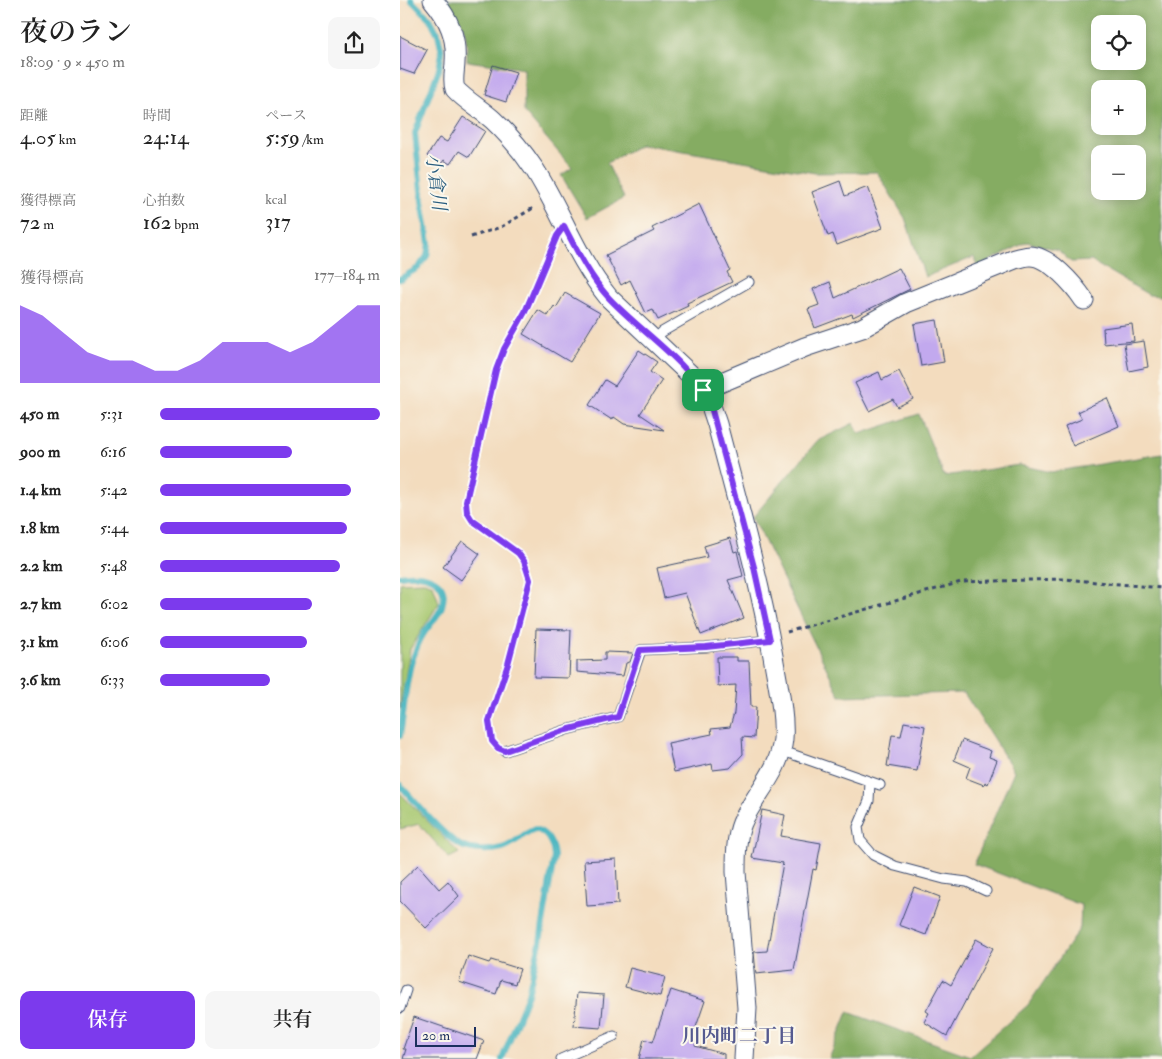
<!DOCTYPE html>
<html lang="ja">
<head>
<meta charset="utf-8">
<style>
  :root { --surface:#fff; --page:#f6f6f6; --text:#222; --muted:#767676; --accent:#7c3aed }
  body { margin:0; font-family:"IM FELL Double Pica","Noto Serif JP",serif; background:var(--page); color:var(--text); height:100vh; display:flex; flex-direction:column; font-size:19px; white-space:nowrap }
  * { box-sizing:border-box; margin:0 }
  p { font-size:16px; color:var(--muted) }
  .icon { flex:none; width:28px; height:28px; fill:none; stroke:currentColor; stroke-width:2; stroke-linecap:round; stroke-linejoin:round }
  .map { position:relative; flex:1; overflow:hidden }
  .panel { display:flex; flex-direction:column; background:var(--surface); width:400px }
  .panel>* { flex:none }
  .buttons { position:absolute; left:691px; top:15px; display:grid; gap:10px }
  .buttons a { display:grid; place-items:center; width:55px; height:55px; border-radius:10px; background:var(--surface); box-shadow:0 2px 12px #0003; font-size:25px }
  .scale { position:absolute; left:15px; bottom:12px; width:61px; box-sizing:border-box; padding-left:5px; border:2px solid #1b2f5e; border-top:0; font-size:14px; line-height:18px; white-space:nowrap; color:#1b2f5e; -webkit-text-stroke:4px #fbf7ec; paint-order:stroke }
  .pin { position:absolute; display:grid; place-items:center; width:42px; height:42px; color:#fff; margin:-21px; border-radius:10px; box-shadow:0 2px 8px #0006 }
  .round { display:grid; place-items:center; flex:none; width:52px; height:52px; border-radius:10px; background:var(--page) }
  .summary { display:flex; align-items:center; justify-content:space-between; height:85px; padding:0 20px }
  h1 { font-size:28px; font-weight:600; line-height:38px }
  .figures { display:grid; grid-template-columns:repeat(3,1fr); gap:8px; height:85px; padding:5px 20px }
  .figures div { display:grid; align-content:center }
  .figures b { font-size:21px; font-weight:600 }
  .figures small { font-size:14px; font-weight:400 }
  .figures p { font-size:14px }
  .chart { height:140px; padding:10px 20px }
  .chart p { display:flex; justify-content:space-between }
  .chart svg { width:100%; height:90px; margin-top:5px; fill:var(--accent); opacity:.7 }
  .button { display:flex; gap:10px; margin-top:auto; padding:10px 20px }
  .button a { flex:1; height:58px; border-radius:10px; background:var(--accent); color:#fff; font-size:20px; font-weight:600; line-height:58px; text-align:center }
  .button a+a { background:var(--page); color:var(--text) }
  ul { padding:0 20px; list-style:none; font-size:16px }
  li { display:grid; grid-template-columns:80px 60px 1fr; align-items:center; height:38px }
  li i { height:12px; border-radius:6px; background:var(--accent) }
  main { display:flex; flex:1; min-height:0 }
  .map>svg:first-child { display:block }
  .green { fill:#a7c76f; stroke:#617b66 }
  .forest { fill:#85ac62; stroke:#506e60; fill-rule:evenodd }
  .lines { fill:none; stroke-linecap:round; stroke-linejoin:round }
  .stream { stroke:#46b4bf; stroke-width:6 }
  .building { fill:#c2a9ee }
  .lane-casing { stroke:#3b496c; stroke-width:11 }
  .street-casing { stroke:#3b496c; stroke-width:21 }
  .path { stroke:#3b496c; stroke-width:3; stroke-dasharray:4 4; stroke-linecap:butt }
  .lane { stroke:#fff; stroke-width:9 }
  .street { stroke:#fff; stroke-width:19 }
  .route-casing { stroke:#fff; stroke-width:10 }
  .route { stroke:#7c3aed; stroke-width:6 }
  .labels { text-anchor:middle; dominant-baseline:central; stroke-width:4; stroke-linejoin:round; paint-order:stroke }
  .water-label { font-size:19px; font-style:italic; fill:#2a5e80; stroke:#fbf7ec }
  .neighbourhood-label { font-size:19px; font-weight:bold; fill:#555a90; stroke:#fbf7ec }
</style>
</head>
<body>
<main>
<section class="panel">
<div class="summary"><div><h1>夜のラン</h1><p>18:09 · 9 × 450 m</p></div><a class="round"><svg class="icon" aria-label="share" viewBox="0 0 24 24"><path d="M12 15V3M7 8l5-5 5 5M5 13v7h14v-7"/></svg></a></div>
<div class="figures">
<div><p>距離</p><b>4.05<small> km</small></b></div>
<div><p>時間</p><b>24:14</b></div>
<div><p>ペース</p><b>5:59<small> /km</small></b></div>
</div>
<div class="figures">
<div><p>獲得標高</p><b>72<small> m</small></b></div>
<div><p>心拍数</p><b>162<small> bpm</small></b></div>
<div><p>kcal</p><b>317</b></div>
</div>
<div class="chart"><p><span>獲得標高</span>177–184 m</p>
<svg viewBox="0 0 160 44" preserveAspectRatio="none"><path d="M0 44V6L10 11L20 20L30 29L40 33L50 33L60 38L70 38L80 33L90 24L100 24L110 24L120 29L130 24L140 15L150 6L160 6V44z"/></svg>
</div>
<ul>
<li><b>450 m</b>5:31<i style="width:100%"></i></li>
<li><b>900 m</b>6:16<i style="width:60%"></i></li>
<li><b>1.4 km</b>5:42<i style="width:87%"></i></li>
<li><b>1.8 km</b>5:44<i style="width:85%"></i></li>
<li><b>2.2 km</b>5:48<i style="width:82%"></i></li>
<li><b>2.7 km</b>6:02<i style="width:69%"></i></li>
<li><b>3.1 km</b>6:06<i style="width:67%"></i></li>
<li><b>3.6 km</b>6:33<i style="width:50%"></i></li>
</ul>
<div class="button"><a>保存</a><a>共有</a></div>
</section>
<div class="map">
<svg width="762" height="1059" viewBox="0 0 762 1059">
  <rect width="100%" height="100%" fill="#fbf7ec"/>
  <filter id="ink" filterUnits="userSpaceOnUse"><feTurbulence type="fractalNoise" baseFrequency=".02" numOctaves="2"/><feDisplacementMap in="SourceGraphic" scale="10" xChannelSelector="R" yChannelSelector="G"/><feConvolveMatrix kernelMatrix="1 2 1 2 8 2 1 2 1" color-interpolation-filters="sRGB"/></filter>
  <filter id="wash" filterUnits="userSpaceOnUse"><feTurbulence type="fractalNoise" baseFrequency=".0096" numOctaves="4" result="noise"/><feDisplacementMap in="SourceGraphic" scale="20" xChannelSelector="R" yChannelSelector="G"/><feGaussianBlur stdDeviation="1.12" result="paint"/><feColorMatrix in="noise" values="0 0 0 0 0 0 0 0 0 0 0 0 0 0 0 0 0 1.4 0 .05"/><feComposite in="paint" operator="in"/></filter>
  <g filter="url(#wash)">
    <rect width="100%" height="100%" fill="#f3dcbe"/>
    <path class="green" d="M24 582 33 585 39 603 10 649 0 709V583Z
      M0 793 59 853 49 858 19 824 0 829Z"/>
    <path class="forest" d="M45 0H762V296L749 295 691 261 671 262 658 250 627 242 577 267 574 257 525 277 505 218 477 172 415 173 241 144 207 163 224 198 187 218 161 175 172 168 124 112V69L67 61C67 28 65 26 45 0ZM700 24H738V61H700ZM700 89H738V126H700ZM700 154H738V191H700Z
      M519 414 544 476 619 465 651 472 762 454V1059H429L448 1012 570 1056 628 1005 680 928 681 905 574 864 614 771 564 693 440 696 353 517 417 441 454 423 459 434Z"/>
    <g class="lines">
      <path class="stream" d="M0 279 18 268 27 256 29 243 22 201 15 133 39 69 42 53 38 34 30 19 11 0
        M0 576C21 572 51 577 42 606 39 616 28 626 23 635 18 643 14 655 11 664 5 687 4 713 0 736
        M0 785C15 801 45 839 64 847 75 851 91 851 102 848 114 845 123 833 135 829 148 833 153 844 154 857L140 942 128 994 102 1059"/>
    </g>
    <g id="blocks">
      <path class="building" d="M0 36 27 50 14 74 0 69Z
        M93 65 116 72 106 102 84 95Z
        M63 117 85 131 69 157 59 151 50 164 44 160 41 164 27 156 39 138 47 142Z
        M440 181 445 196 468 187 483 228 437 245 433 234 428 236 412 192Z
        M299 204 330 270 327 272 332 282 287 303 288 306 258 320 253 310 246 313 230 280 221 285 206 255 254 231 252 228Z
        M499 268 510 289 453 317 452 314 415 328 408 309 419 305 413 289 430 282 435 298Z
        M165 293 200 313 170 362 123 334 138 310 148 316 154 306 156 308Z
        M537 320 544 362 521 366 514 324Z
        M732 324 734 341 704 344 703 328Z
        M744 341 748 367 729 371 724 344Z
        M239 350 257 362 250 372 262 380 240 414 264 430 224 424 214 417 212 420 189 405 205 380 215 386Z
        M499 371 513 399 497 407 493 399 469 411 455 383 479 372 482 380Z
        M707 398 719 426 673 446 665 426 682 419 678 412Z
        M330 538 334 552 337 551 343 576 328 580 344 618 301 635 285 593 264 598 257 568 307 557 304 546Z
        M62 541 80 554 61 580 43 567Z
        M136 629 171 630 169 678 134 677Z
        M205 652 233 653 230 662 226 663 223 676 177 672V661L205 660Z
        M317 657H337V661H349L351 707H356L354 738 342 737 343 754 330 768 313 770 312 764 274 772 268 743 312 734 311 729 330 727 334 713 336 685 318 686Z
        M504 722 525 726 517 771 487 766 492 735 501 736Z
        M562 740 591 751 589 757 597 760 588 784 585 782 584 785 566 778 570 767 554 760Z
        M362 810 385 815 381 836 421 843 416 870 413 869 394 970 356 974 354 952 367 951 383 863 352 858Z
        M216 859 218 904 187 906 184 861Z
        M18 865 39 889 48 881 59 896 26 928 0 901V882Z
        M514 887 540 897 526 935 499 925Z
        M576 939 593 948 547 1036 524 1022 529 1013 526 1011 543 980 551 985Z
        M68 956 89 963 91 960 120 969 115 984 101 980 96 994 59 982Z
        M230 968 265 977 260 996 225 987Z
        M271 990 305 1001 295 1030 299 1032 295 1046 324 1054V1059H239L244 1039 253 1042Z
        M177 993 204 995 201 1028 174 1026Z
        M14 1017 84 1041 77 1059H3L6 1049H3Z"/>
    </g>
  </g>
  <g filter="url(#ink)">
    <use href="#blocks" fill-opacity="0" stroke="#3b496c" stroke-width="1"/>
    <g class="lines">
      <g class="lane-casing">
        <path id="lane" d="M255 340 262 332 349 282
          M380 750 480 785
          M105 751 166 730 218 717 241 650 306 647 370 640
          M470 782 469 801 458 827 460 840 473 855 495 866 544 879 567 882 586 891
          M0 1008 6 990
          M161 1059 214 1036"/>
      </g>
      <g class="street-casing">
        <path id="street" d="M33 0C49 19 57 37 55 62 55 71 52 80 55 89 66 101 81 109 93 120 109 135 123 152 135 170 162 213 176 257 209 298L296 380 310 403 317 424C337 501 359 578 373 656 377 681 385 714 383 739 380 771 354 795 342 823 336 838 336 856 336 872L347 1008 344 1059
          M303 390 405 347 462 328 506 303 615 259C620 258 626 256 630 256 649 256 674 285 684 300"/>
      </g>
      <path class="path" d="M71 237 101 227 135 207
        M387 632 561 582 664 579 762 588
        M94 743 92 741 89 721 108 664 130 580 128 570 118 553 72 520 67 511 66 501 96 370 104 349 125 312 153 246"/>
      <use href="#lane" class="lane"/>
      <use href="#street" class="street"/>
    </g>
  </g>
  <g class="lines" filter="url(#ink)">
    <g class="route-casing">
      <path id="route" d="M164 226C177 251 190 277 209 298 242 333 287 360 310 403L354 567 370 640 306 647 240 650 218 717 166 730 105 751 98 748 92 741 89 721 108 664 130 580 124 561 118 553 72 520 67 512 66 501 96 370 104 349 125 312 157 236Z"/>
    </g>
    <use href="#route" class="route"/>
  </g>
  <g class="labels">
    <g class="water-label">
      <text transform="translate(36 182) rotate(83)">小倉川</text>
    </g>
    <g class="neighbourhood-label">
      <text x="339" y="1036">川内町二丁目</text>
    </g>
  </g>
</svg>
<div class="buttons">
<a><svg class="icon" aria-label="locate" viewBox="0 0 24 24"><circle cx="12" cy="12" r="6"/><path d="M12 2v4M12 18v4M2 12h4M18 12h4"/></svg></a>
<a>+</a>
<a>−</a>
</div>
<div class="scale">20 m</div>
<div class="pin" style="left:303px;top:390px;background:#1e9e55"><svg class="icon" aria-label="arrive" viewBox="0 0 24 24"><path d="M6 21V4h12l-3 4 3 4H6"/></svg></div>
</div>
</main>
</body>
</html>
